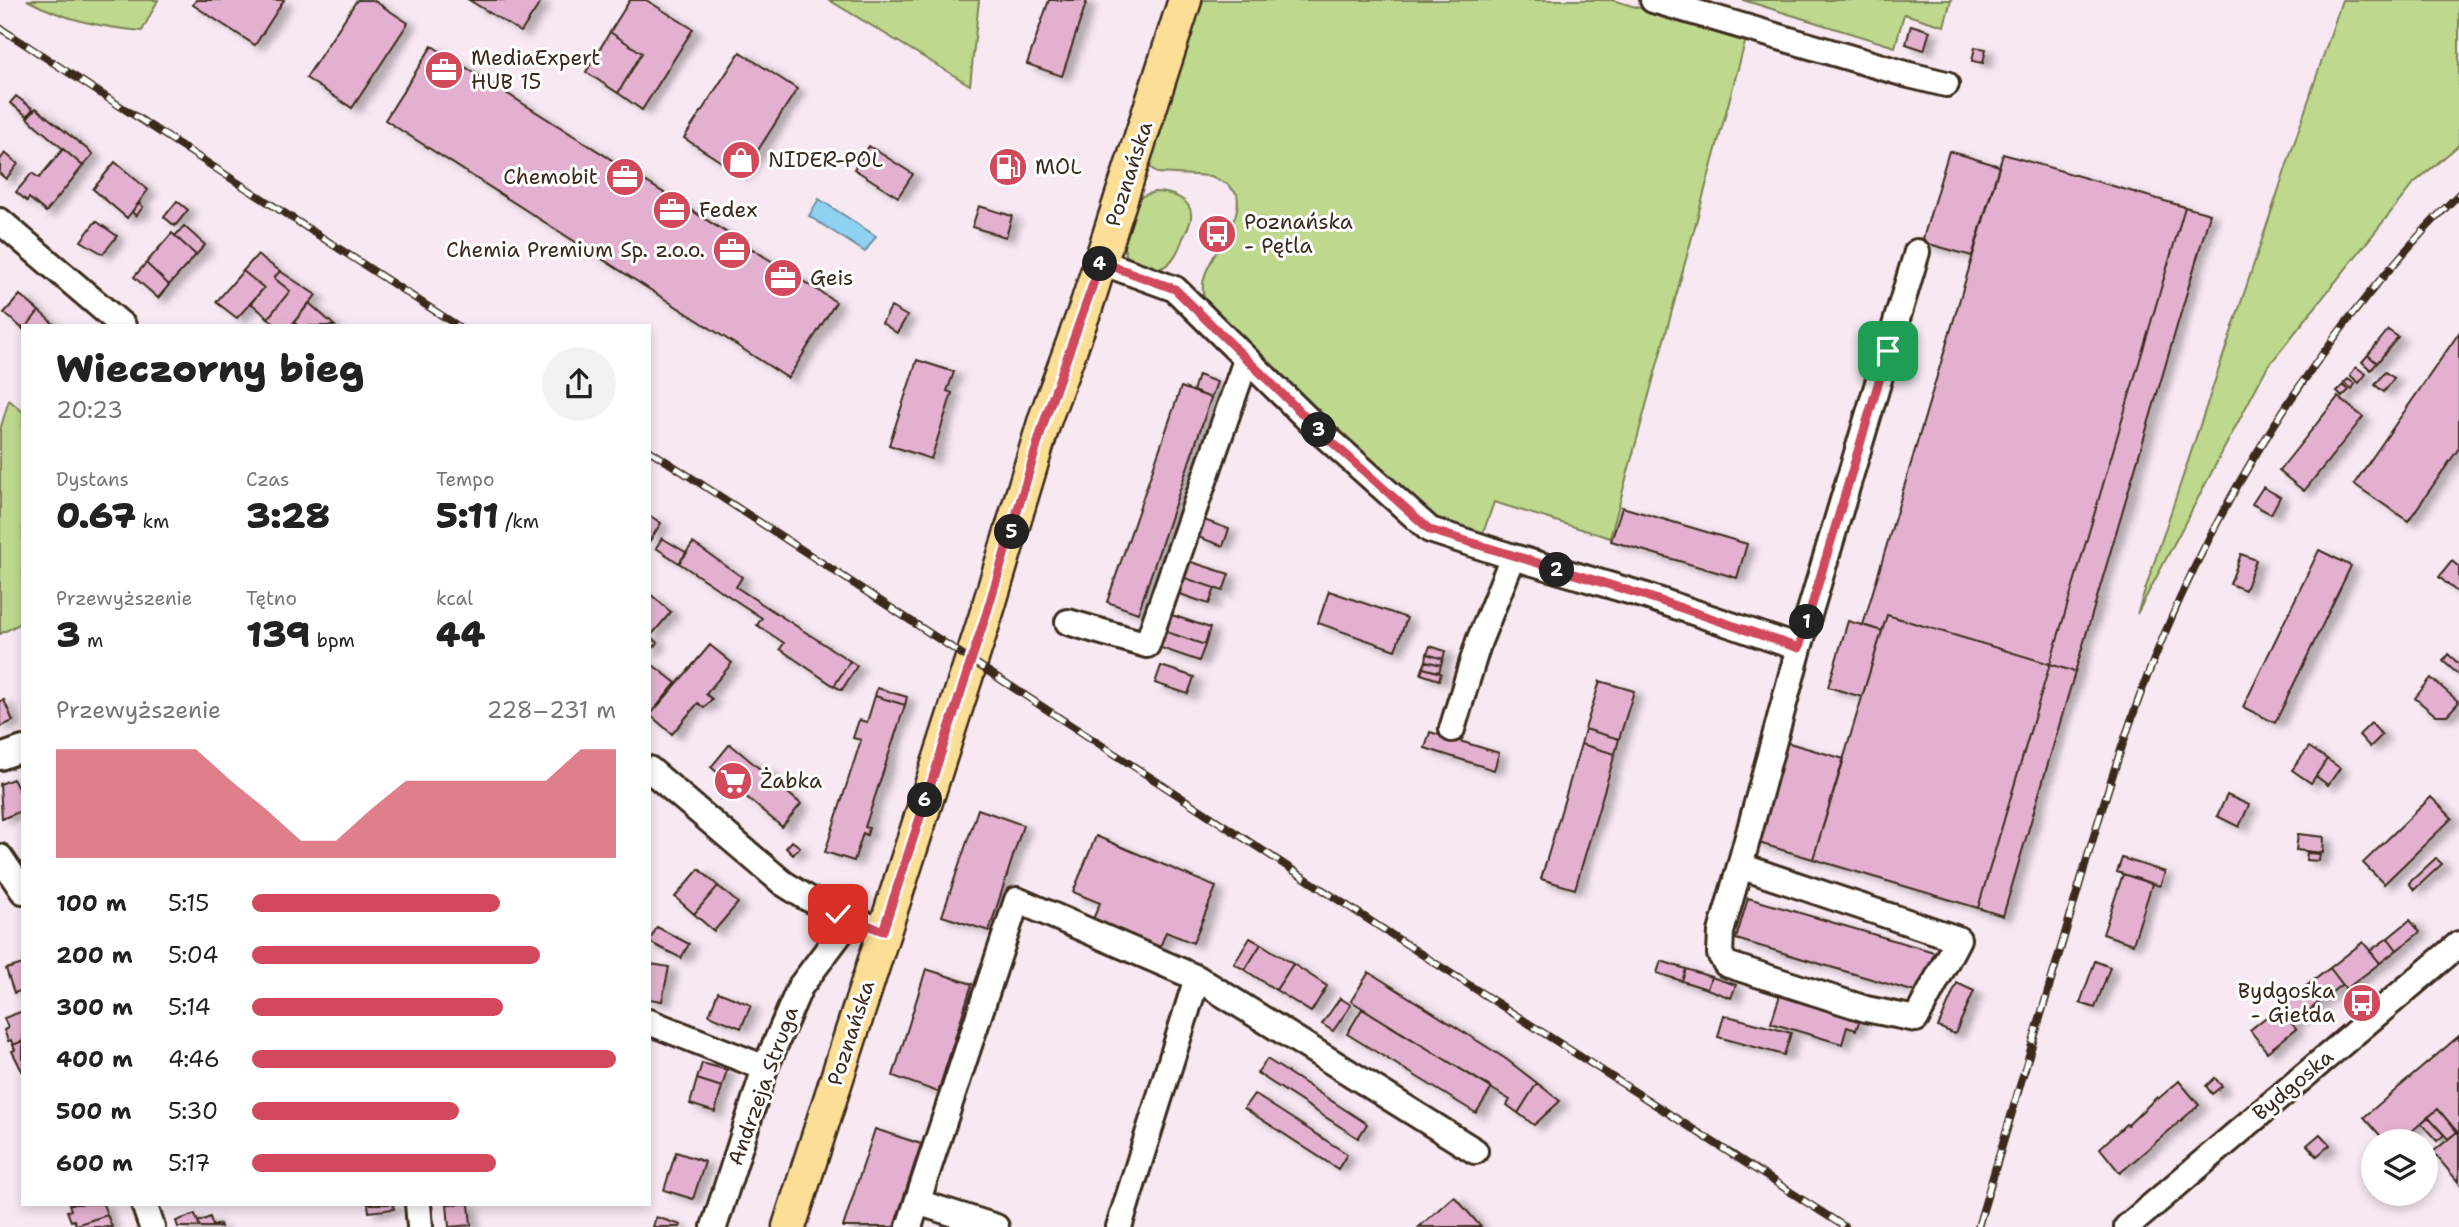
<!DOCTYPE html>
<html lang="pl">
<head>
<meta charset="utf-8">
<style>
  :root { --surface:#fff; --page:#f2f2f2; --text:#222; --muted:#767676; --accent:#d1495b }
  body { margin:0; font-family:"Shantell Sans",sans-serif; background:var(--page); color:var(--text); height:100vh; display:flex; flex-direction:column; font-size:26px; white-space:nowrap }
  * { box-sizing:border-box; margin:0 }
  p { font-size:23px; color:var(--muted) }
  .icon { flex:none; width:38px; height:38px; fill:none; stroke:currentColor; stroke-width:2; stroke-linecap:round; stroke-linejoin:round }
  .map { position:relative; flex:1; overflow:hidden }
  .sheet { position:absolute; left:21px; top:324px; width:630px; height:882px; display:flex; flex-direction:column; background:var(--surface); border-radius:0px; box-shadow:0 4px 10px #0003 }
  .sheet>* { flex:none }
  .fabs { position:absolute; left:2361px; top:1129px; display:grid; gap:14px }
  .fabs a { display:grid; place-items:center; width:77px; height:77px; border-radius:50%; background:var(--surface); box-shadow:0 4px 10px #0003; font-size:35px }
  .pin { position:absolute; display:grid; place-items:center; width:60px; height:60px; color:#fff; margin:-30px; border-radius:14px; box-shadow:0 4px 10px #0006 }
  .km { position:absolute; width:35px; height:35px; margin:-18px; border-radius:50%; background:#222; color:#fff; font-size:19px; line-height:35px; text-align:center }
  .round { display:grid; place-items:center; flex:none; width:74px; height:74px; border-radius:37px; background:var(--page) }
  .overview { display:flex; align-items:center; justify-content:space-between; height:119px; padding:0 35px }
  h1 { font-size:38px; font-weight:800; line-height:52px }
  .figures { display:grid; grid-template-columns:repeat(3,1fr); gap:10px; height:119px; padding:7px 35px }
  .figures div { display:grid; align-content:center }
  .figures b { font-size:35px; font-weight:800 }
  .figures small { font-size:19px; font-weight:400 }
  .figures p { font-size:19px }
  .chart { height:196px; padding:14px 35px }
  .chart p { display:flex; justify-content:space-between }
  .chart svg { width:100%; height:126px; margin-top:7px; fill:var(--accent); opacity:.7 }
  ul { padding:0 35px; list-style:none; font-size:23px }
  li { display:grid; grid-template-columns:112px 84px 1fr; align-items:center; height:52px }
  li i { height:18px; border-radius:9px; background:var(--accent) }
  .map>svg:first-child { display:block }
  .green { fill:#bed88e; stroke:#7c8156; stroke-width:2 }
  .water { fill:#8fd1f1; stroke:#6d8e9d; stroke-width:2 }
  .building { fill:#e3b1cf; stroke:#3b2a1e; stroke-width:2; filter:url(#shadow) }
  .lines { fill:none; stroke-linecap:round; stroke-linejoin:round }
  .minor-casing { stroke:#3b2a1e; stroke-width:30 }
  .major-casing { stroke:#3b2a1e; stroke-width:37 }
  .minor { stroke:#fff; stroke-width:24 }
  .major { stroke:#fdde96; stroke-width:32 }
  .rail-casing { stroke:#3b2a1e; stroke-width:8 }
  .rail { stroke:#fff; stroke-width:5; stroke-dasharray:16; stroke-linecap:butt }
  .route-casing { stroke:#fff; stroke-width:14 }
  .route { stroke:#d1495b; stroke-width:9 }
  .labels { text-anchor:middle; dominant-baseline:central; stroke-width:6; stroke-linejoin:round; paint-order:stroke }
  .poi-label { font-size:21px; fill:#3b2a1e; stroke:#fff; text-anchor:start }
  .street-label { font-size:21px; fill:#3b2a1e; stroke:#fff }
</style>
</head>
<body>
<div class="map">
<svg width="2459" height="1227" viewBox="0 0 2459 1227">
  <defs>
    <filter id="shadow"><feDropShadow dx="8" dy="4.5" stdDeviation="3.5" flood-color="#0004"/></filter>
  </defs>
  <rect width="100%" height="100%" fill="#f7e8f1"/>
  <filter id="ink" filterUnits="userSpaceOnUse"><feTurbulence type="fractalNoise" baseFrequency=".0143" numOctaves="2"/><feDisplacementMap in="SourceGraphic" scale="14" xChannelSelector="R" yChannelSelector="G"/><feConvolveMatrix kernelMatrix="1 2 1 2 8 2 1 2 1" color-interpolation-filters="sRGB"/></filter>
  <g filter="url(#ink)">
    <path class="green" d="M27 0H158L142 31C100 27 65 20 27 0Z
      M829 0H979L970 85Z
      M1202 0H1612L1746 39 1610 538 1494 502 1482 536 1448 526 1425 514 1328 424 1205 300C1191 267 1245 229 1237 194L1227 184 1211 176 1157 173 1149 166Z
      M1743 0H1951L1944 26 1904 14 1895 47Z
      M2342 0H2459V145L2414 183 2266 369 2137 614Z
      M1154 192C1168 192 1193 198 1191 217 1191 224 1186 232 1183 238 1179 249 1173 264 1161 268 1149 272 1139 265 1129 260 1116 240 1130 218 1137 198Z
      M9 400 23 412V622L0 634V430Z"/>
    <path class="water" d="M819 199 876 236 865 252 809 216Z"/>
    <path class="building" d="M196 0H284L255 45 193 5Z
      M357 0H373L408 23 352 108 306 78Z
      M469 0H542L521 32Z
      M630 0H646L693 29 642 110 618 93 642 53 610 32Z
      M1049 0H1087L1062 76 1027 64Z
      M1911 25 1930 31 1924 50 1906 44Z
      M610 32 642 53 618 93 586 72Z
      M432 46 836 302 788 378 385 120Z
      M1975 47 1986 49 1983 63 1972 61Z
      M740 52 797 89 742 175 684 138Z
      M16 96 33 109 27 116 10 103Z
      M36 108 93 154 83 166 27 118Z
      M869 146 913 174 898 197 854 169Z
      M63 149 83 166 46 212 29 198 27 201 16 192 32 173 39 178Z
      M1949 151 1999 166 1972 256 1922 242Z
      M5 153 18 164 6 179 0 174V160Z
      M2003 154 2185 207 2050 664 1887 615 1882 631 1863 625Z
      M115 162 148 190 127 218 93 189Z
      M177 201 188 210 175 226 164 217Z
      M139 203 143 207 136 216 132 212Z
      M979 206 1012 216 1006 237 972 227Z
      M2185 207 2210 214 2075 672 2050 664Z
      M96 221 117 236 103 254 81 241Z
      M184 226 205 245 196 255 175 236Z
      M172 233 196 255 169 285 146 263Z
      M257 255 280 271 274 278 290 291 268 318 251 303 264 288 243 271Z
      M146 263 169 285 158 298 134 277Z
      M243 271 264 288 237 318 216 302Z
      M280 271 316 295 291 326H277L268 318 290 291 274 278Z
      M20 295 39 311 27 326H23V329L4 313Z
      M309 303 335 326H298L294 322Z
      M891 307 907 316 897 333 882 323Z
      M39 311 56 326H27Z
      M2388 330 2398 337 2377 363 2368 355Z
      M2459 333V448L2408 521 2354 484Z
      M2368 355 2377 363 2371 370 2362 362Z
      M917 360 954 372 947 391 952 393 931 459 889 445Z
      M2356 367 2366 374 2359 383 2350 375Z
      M2385 372 2394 378 2384 392 2375 385Z
      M1198 375 1217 382 1211 398 1193 391Z
      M2348 379 2355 384 2352 389 2344 383Z
      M2343 385 2349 390 2342 397 2337 392Z
      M1181 387 1211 398 1138 613 1107 602Z
      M2338 397 2363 417 2304 491 2279 471Z
      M2263 487 2280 497 2271 514 2252 504Z
      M1622 507 1747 544 1737 578 1611 541Z
      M649 515 661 523 649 542Z
      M1204 520 1229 529 1223 546 1198 537Z
      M662 538 687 553 679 563 656 548Z
      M693 543 742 577 736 587 850 661 834 686 780 649 784 643 757 625 762 618 679 563Z
      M2319 550 2351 566 2275 723 2243 707Z
      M2241 554 2256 560 2245 590 2230 584Z
      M1188 561 1229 574 1223 591 1182 577Z
      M2452 561 2459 567V590L2457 592 2439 577Z
      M1182 577 1215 588 1209 604 1177 593Z
      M1329 591 1407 618 1395 650 1318 623Z
      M649 593 671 612 649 638Z
      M1169 614 1210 628 1205 645 1164 631Z
      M1887 615 2050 664 1978 908 1813 859Z
      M1848 621 1882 631 1862 697 1828 687Z
      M1164 631 1205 645 1199 661 1158 647Z
      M650 636 658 643 649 652V638Z
      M710 645 732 663 706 694 712 699 704 708 698 703 672 734 650 715Z
      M1430 646 1445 651 1443 659 1427 654Z
      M1427 654 1443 659 1441 665 1426 661Z
      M2448 654 2459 664V675L2443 661Z
      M850 661 857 666 842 690 834 686Z
      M1426 661 1441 665 1439 672 1423 668Z
      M649 662 676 683 650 715H649Z
      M2050 664 2075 672 2003 916 1978 908Z
      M1161 666 1194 677 1188 694 1155 683Z
      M1423 668 1441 673 1439 680 1421 674Z
      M2431 678 2459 702 2447 715H2435L2415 698Z
      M1600 681 1634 691 1619 739 1585 729Z
      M877 688 907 697 905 705 875 696Z
      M875 696 905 705 865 827 869 828 867 835 863 833 854 861 825 852 861 740 853 738 859 720 867 722Z
      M4 700 13 721 0 727V701Z
      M2371 723 2382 735 2370 747 2359 735Z
      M1585 729 1619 739 1615 754 1581 744Z
      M1430 732 1499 753 1494 770 1425 748Z
      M1782 741 1844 759 1813 859 1752 841Z
      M730 744 761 770 764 767 773 775 770 778 801 804 782 827 711 767Z
      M1581 744 1615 754 1575 889 1541 879Z
      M2309 747 2327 759 2311 783 2292 770Z
      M2327 759 2340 768 2328 785 2316 776Z
      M13 779 23 798V810L2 819 0 784Z
      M2227 795 2249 805 2239 827 2217 816Z
      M2431 797 2452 818 2384 884 2363 863Z
      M978 809 1023 825 989 931 942 916Z
      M2298 834 2324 837 2323 853 2296 850Z
      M1096 836 1216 887 1193 943 1166 932 1160 947 1093 919 1100 903 1073 892Z
      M792 841 800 847 793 855 786 848Z
      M2307 853 2320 854 2319 861 2306 860Z
      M2122 858 2165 872 2160 886 2117 872Z
      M2436 858 2442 864 2414 890 2409 883Z
      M699 869 718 886 694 914 675 897Z
      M2123 874 2152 884 2133 944 2103 934Z
      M718 886 738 903 714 931 694 914Z
      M1748 898 1934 952 1922 994 1736 939Z
      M2410 920 2420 932 2397 950 2388 938Z
      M657 927 689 944 681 958 649 942Z
      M1250 938 1261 944 1245 970 1234 964Z
      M2388 938 2397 950 2380 963 2370 951Z
      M2363 942 2380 963 2346 989 2330 968Z
      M1261 944 1293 964 1276 990 1245 970Z
      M1661 961 1686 969 1682 981 1657 973Z
      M2095 961 2110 967 2095 1008 2080 1003Z
      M23 964V990L14 993 6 969Z
      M651 964 669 967 662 1001 649 999Z
      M1293 964 1327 986 1311 1012 1276 990Z
      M2330 968 2342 984 2292 1024 2279 1007Z
      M926 969 972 984 938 1092 893 1076Z
      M1686 969 1711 977 1707 989 1682 981Z
      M1369 972 1506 1059 1537 1083 1518 1113 1507 1105 1510 1100 1351 1001Z
      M1711 977 1736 985 1731 998 1707 989Z
      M1957 983 1974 991 1955 1034 1938 1027Z
      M718 992 751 1005 741 1028 709 1015Z
      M1780 995 1860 1019 1856 1030 1847 1027 1842 1044 1771 1023Z
      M1340 998 1351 1005 1333 1031 1322 1024Z
      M2279 1007 2296 1029 2267 1052 2250 1030Z
      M1362 1009 1492 1088 1476 1113 1347 1034Z
      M23 1011V1041L13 1045 11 1040 8 1041 4 1030 8 1028 4 1018Z
      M1724 1015 1791 1033 1784 1055 1718 1037Z
      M2459 1036V1134L2438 1109 2400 1141H2385L2364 1117Z
      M23 1041V1071H22L12 1051 15 1050 13 1045Z
      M1267 1059 1367 1124 1358 1138 1257 1073Z
      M702 1063 727 1070 722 1087 697 1079Z
      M2215 1078 2222 1086 2212 1094 2206 1086Z
      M697 1079 722 1087 715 1112 690 1104Z
      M2179 1081 2199 1105 2120 1173 2100 1148 2126 1124 2128 1125 2157 1097 2158 1099Z
      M1537 1083 1560 1101 1534 1125 1518 1113Z
      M1254 1094 1347 1154 1338 1169 1244 1108Z
      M2438 1109 2457 1132 2448 1139 2428 1117Z
      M2428 1117 2444 1135 2437 1141 2421 1123Z
      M875 1129 921 1144 894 1227H843Z
      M2457 1132 2459 1134V1183L2433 1152Z
      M2320 1134 2330 1145 2317 1156 2307 1145Z
      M676 1152 705 1162 693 1199 664 1190Z
      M1454 1196 1481 1227H1419Z
      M69 1204H103L107 1215 76 1225 74 1220 71 1221 67 1211 71 1210Z
      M368 1204H393L394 1209 369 1212Z
      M447 1204H469L471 1225 449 1227Z
      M195 1214 200 1227H178L176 1221Z
      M107 1215 112 1227H77L76 1225Z
      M210 1217 213 1226 220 1224 221 1227H200L198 1222Z
      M656 1217 681 1225 680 1227H653Z"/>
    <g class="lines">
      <g class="minor-casing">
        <path id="minor" d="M1653 0 1909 75 1946 84
          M0 221 123 326
          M1101 262 1175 289 1324 435 1430 530 1513 557 1646 596 1799 648 1917 252
          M1068 622 1147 645 1246 360
          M1452 729 1479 641 1513 557
          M0 757 23 749
          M649 769 783 883 807 898 851 919
          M0 857 23 891
          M1740 866 1721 932 1720 954 1726 964 1866 1009 1916 1019 1958 939 1740 866 1799 648
          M649 1022 765 1068
          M917 1202 996 1227
          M144 1204 152 1227
          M418 1204 420 1227
          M714 1227 765 1068 800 987 851 919 883 931
          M909 1227 1017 900 1197 978 1475 1151
          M1119 1227 1197 978
          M2127 1227 2459 944"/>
      </g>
      <g class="major-casing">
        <path id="major" d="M789 1227 986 615 1045 419 1086 307 1185 0"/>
      </g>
      <use href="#minor" class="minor"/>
      <use href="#major" class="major"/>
      <g class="rail-casing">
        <path id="rail" d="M0 28 458 326
          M649 450 1435 963 1845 1227
          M1978 1227C2007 1127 2037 1027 2067 927 2096 828 2124 729 2164 635 2233 471 2333 320 2459 194"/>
      </g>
      <use href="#rail" class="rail"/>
    </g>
  </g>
  <g class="lines" filter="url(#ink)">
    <g class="route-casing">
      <path id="route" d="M838 914 883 931 986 615 1045 419 1101 262 1175 289 1324 435 1430 530 1646 596 1799 648 1888 351"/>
    </g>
    <use href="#route" class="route"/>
  </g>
  <defs>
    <g id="office-disc" transform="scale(2.0125)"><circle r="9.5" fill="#d1495b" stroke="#fff"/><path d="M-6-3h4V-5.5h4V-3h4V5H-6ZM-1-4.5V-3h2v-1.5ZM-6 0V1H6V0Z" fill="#fff"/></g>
    <g id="shop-disc" transform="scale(2.0125)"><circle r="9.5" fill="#d1495b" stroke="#fff"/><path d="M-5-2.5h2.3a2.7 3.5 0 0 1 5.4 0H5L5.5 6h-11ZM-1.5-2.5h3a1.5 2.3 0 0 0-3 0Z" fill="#fff"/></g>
    <g id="fuel-disc" transform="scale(2.0125)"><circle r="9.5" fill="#d1495b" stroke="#fff"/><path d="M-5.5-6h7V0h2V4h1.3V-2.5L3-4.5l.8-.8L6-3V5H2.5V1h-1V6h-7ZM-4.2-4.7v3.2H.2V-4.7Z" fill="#fff"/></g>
    <g id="bus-disc" transform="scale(2.0125)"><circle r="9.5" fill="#d1495b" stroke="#fff"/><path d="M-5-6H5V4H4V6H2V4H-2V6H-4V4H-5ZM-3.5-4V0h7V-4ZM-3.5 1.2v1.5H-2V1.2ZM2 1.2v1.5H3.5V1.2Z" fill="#fff"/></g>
    <g id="supermarket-disc" transform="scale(2.0125)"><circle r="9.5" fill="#d1495b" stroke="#fff"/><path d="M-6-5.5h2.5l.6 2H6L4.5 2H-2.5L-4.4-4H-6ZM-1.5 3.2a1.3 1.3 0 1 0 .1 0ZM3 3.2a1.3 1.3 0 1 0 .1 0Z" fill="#fff"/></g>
  </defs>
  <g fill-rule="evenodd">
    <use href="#office-disc" x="444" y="70"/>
    <use href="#shop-disc" x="741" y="160"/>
    <use href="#fuel-disc" x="1008" y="167"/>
    <use href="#office-disc" x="625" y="177"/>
    <use href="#office-disc" x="672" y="210"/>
    <use href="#bus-disc" x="1217" y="234"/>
    <use href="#office-disc" x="732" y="250"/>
    <use href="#office-disc" x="783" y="278"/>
    <use href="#supermarket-disc" x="733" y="781"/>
    <use href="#bus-disc" x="2362" y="1003"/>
  </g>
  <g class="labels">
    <g class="poi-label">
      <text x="471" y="58">MediaExpert<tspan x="471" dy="24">HUB 15</tspan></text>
      <text x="768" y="160">NIDER-POL</text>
      <text x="1035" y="167">MOL</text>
      <text x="598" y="177" text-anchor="end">Chemobit</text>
      <text x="699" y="210">Fedex</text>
      <text x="1244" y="222">Poznańska<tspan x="1244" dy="24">- Pętla</tspan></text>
      <text x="705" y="250" text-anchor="end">Chemia Premium Sp. z.o.o.</text>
      <text x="810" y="278">Geis</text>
      <text x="760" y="781">Żabka</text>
      <text x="2335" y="991" text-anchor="end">Bydgoska<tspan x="2335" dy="24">- Giełda</tspan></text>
    </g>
    <g class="street-label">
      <text transform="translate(1129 174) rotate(-72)">Poznańska</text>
      <text transform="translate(851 1033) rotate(-72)">Poznańska</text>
      <text transform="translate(2293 1085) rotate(-40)">Bydgoska</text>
      <text transform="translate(763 1086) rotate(-70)">Andrzeja Struga</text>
    </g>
  </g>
</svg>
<div class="fabs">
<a><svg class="icon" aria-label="layers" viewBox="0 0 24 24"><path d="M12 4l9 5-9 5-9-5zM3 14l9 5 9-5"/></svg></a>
</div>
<div class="pin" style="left:1888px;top:351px;background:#1e9e55"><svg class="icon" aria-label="arrive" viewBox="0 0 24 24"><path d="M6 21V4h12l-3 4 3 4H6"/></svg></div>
<div class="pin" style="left:838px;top:914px;background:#d93025"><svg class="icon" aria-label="check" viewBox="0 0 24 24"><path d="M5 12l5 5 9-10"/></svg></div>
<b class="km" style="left:1807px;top:622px">1</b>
<b class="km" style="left:1557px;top:570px">2</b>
<b class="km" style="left:1319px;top:430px">3</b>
<b class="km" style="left:1100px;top:264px">4</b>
<b class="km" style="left:1012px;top:532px">5</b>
<b class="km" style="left:925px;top:800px">6</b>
<section class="sheet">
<div class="overview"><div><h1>Wieczorny bieg</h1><p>20:23</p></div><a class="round"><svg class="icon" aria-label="share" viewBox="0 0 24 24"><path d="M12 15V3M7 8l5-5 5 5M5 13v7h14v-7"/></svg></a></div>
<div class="figures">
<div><p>Dystans</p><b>0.67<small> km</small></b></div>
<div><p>Czas</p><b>3:28</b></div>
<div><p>Tempo</p><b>5:11<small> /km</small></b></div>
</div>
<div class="figures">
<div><p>Przewyższenie</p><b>3<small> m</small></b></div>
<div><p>Tętno</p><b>139<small> bpm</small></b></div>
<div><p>kcal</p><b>44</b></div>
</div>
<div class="chart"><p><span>Przewyższenie</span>228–231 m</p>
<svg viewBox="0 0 160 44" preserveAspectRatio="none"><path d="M0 44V6L10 6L20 6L30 6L40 6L50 17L60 27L70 38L80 38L90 27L100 17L110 17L120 17L130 17L140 17L150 6L160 6V44z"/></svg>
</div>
<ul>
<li><b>100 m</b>5:15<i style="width:68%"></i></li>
<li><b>200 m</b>5:04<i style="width:79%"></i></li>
<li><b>300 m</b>5:14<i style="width:69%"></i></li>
<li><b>400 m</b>4:46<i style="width:100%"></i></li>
<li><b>500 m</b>5:30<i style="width:57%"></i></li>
<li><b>600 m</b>5:17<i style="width:67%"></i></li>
</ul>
</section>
</div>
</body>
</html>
